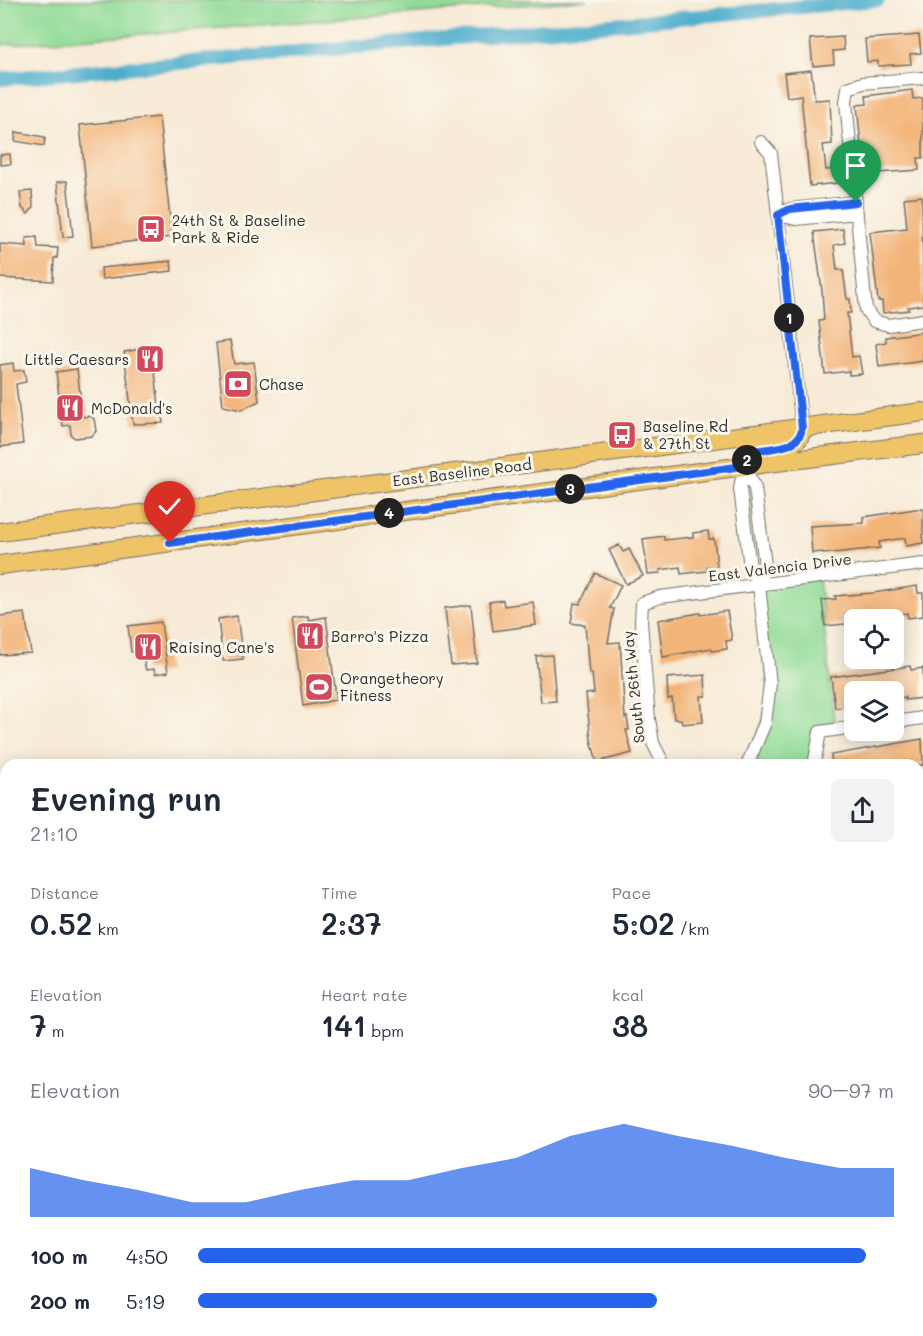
<!DOCTYPE html>
<html lang="en">
<head>
<meta charset="utf-8">
<style>
  :root { --surface:#fff; --page:#f2f2f3; --text:#1f2937; --muted:#747a83; --accent:#2563eb }
  body { margin:0; font-family:Mali,sans-serif; background:var(--page); color:var(--text); height:100vh; display:flex; flex-direction:column; font-size:22px; white-space:nowrap }
  * { box-sizing:border-box; margin:0 }
  p { font-size:20px; color:var(--muted) }
  .icon { flex:none; width:33px; height:33px; fill:none; stroke:currentColor; stroke-width:2; stroke-linecap:round; stroke-linejoin:round }
  .map { position:relative; flex:1; overflow:hidden }
  .panel { position:absolute; left:0px; top:759px; width:924px; height:578px; display:flex; flex-direction:column; background:var(--surface); border-radius:18px 18px 0 0; box-shadow:0 3px 15px #0003 }
  .panel>* { flex:none }
  .fabs { position:absolute; left:844px; top:609px; display:grid; gap:12px }
  .fabs a { display:grid; place-items:center; width:60px; height:60px; border-radius:9px; background:var(--surface); box-shadow:0 3px 15px #0003; font-size:30px }
  .pin { position:absolute; display:grid; place-items:center; width:51px; height:51px; color:#fff; margin:-62px -26px; border-radius:50% 50% 50% 0; rotate:-45deg; box-shadow:0 0 6px #0007 }
  .pin .icon { rotate:45deg }
  .km { position:absolute; width:30px; height:30px; margin:-15px; border-radius:50%; background:#222; color:#fff; font-size:16px; line-height:30px; text-align:center }
  .round { display:grid; place-items:center; flex:none; width:63px; height:63px; border-radius:9px; background:var(--page) }
  .head { display:flex; align-items:center; justify-content:space-between; height:102px; padding:0 30px }
  h1 { font-size:33px; font-weight:600; line-height:45px }
  .metrics { display:grid; grid-template-columns:repeat(3,1fr); gap:9px; height:102px; padding:6px 30px }
  .metrics div { display:grid; align-content:center }
  .metrics b { font-size:30px; font-weight:600 }
  .metrics small { font-size:16px; font-weight:400 }
  .metrics p { font-size:16px }
  .chart { height:168px; padding:12px 30px }
  .chart p { display:flex; justify-content:space-between }
  .chart svg { width:100%; height:108px; margin-top:6px; fill:var(--accent); opacity:.7 }
  ul { padding:0 30px; list-style:none; font-size:20px }
  li { display:grid; grid-template-columns:96px 72px 1fr; align-items:center; height:45px }
  li i { height:15px; border-radius:8px; background:var(--accent) }
  .map>svg:first-child { display:block }
  .green { fill:#90db97; stroke:#5e8361; stroke-width:1.5 }
  .lines { fill:none; stroke-linecap:round; stroke-linejoin:round }
  .canal { stroke:#4eadcd; stroke-width:14 }
  .building { fill:#f3b478 }
  .street-casing { stroke:#726e67; stroke-width:14 }
  .primary-casing { stroke:#726e67; stroke-width:20 }
  .street { stroke:#fff; stroke-width:12 }
  .primary { stroke:#efc469; stroke-width:18 }
  .route-casing { stroke:#fff; stroke-width:12 }
  .route { stroke:#2563eb; stroke-width:8 }
  .labels { text-anchor:middle; dominant-baseline:central; stroke-width:6; stroke-linejoin:round; paint-order:stroke }
  .poi-label { font-size:15px; fill:#2b2b2b; stroke:#fbf7ec; text-anchor:start }
  .street-label { font-size:15px; fill:#2b2b2b; stroke:#fbf7ec }
</style>
</head>
<body>
<div class="map">
<svg width="923" height="1336" viewBox="0 0 923 1336">
  <rect width="100%" height="100%" fill="#fbf7ec"/>
  <filter id="ink" filterUnits="userSpaceOnUse"><feTurbulence type="fractalNoise" baseFrequency=".0167" numOctaves="2"/><feDisplacementMap in="SourceGraphic" scale="12" xChannelSelector="R" yChannelSelector="G"/><feConvolveMatrix kernelMatrix="1 2 1 2 8 2 1 2 1" color-interpolation-filters="sRGB"/></filter>
  <filter id="wash" filterUnits="userSpaceOnUse"><feTurbulence type="fractalNoise" baseFrequency=".008" numOctaves="4" result="noise"/><feDisplacementMap in="SourceGraphic" scale="24" xChannelSelector="R" yChannelSelector="G"/><feGaussianBlur stdDeviation="1.35" result="paint"/><feColorMatrix in="noise" values="0 0 0 0 0 0 0 0 0 0 0 0 0 0 0 0 0 1.4 0 .05"/><feComposite in="paint" operator="in"/></filter>
  <g filter="url(#wash)">
    <rect width="100%" height="100%" fill="#f7ead6"/>
    <path class="green" d="M0 0H587L0 45Z
      M819 578 835 729 820 732 814 765H747L769 704 759 585Z
      M730 1330 807 1331 808 1336H729Z"/>
    <g class="lines">
      <path class="canal" d="M0 79 878 0"/>
    </g>
    <g id="blocks">
      <path class="building" d="M919 35 921 53 910 54 911 64 878 66V61L867 62 865 39Z
        M843 37 844 50 833 51 834 64 813 66 810 39Z
        M811 70 815 100 830 99 832 144 823 145 826 170 837 169 838 183 810 186 801 95 787 97 784 73Z
        M912 90 913 99 923 98V158H918L919 170 878 173 877 164 863 166 857 105 867 104 866 96Z
        M159 117 172 237 92 246 80 125Z
        M16 132 45 137 44 146 15 141Z
        M10 154 11 164 0 165V155Z
        M67 181 73 236 63 237 57 182Z
        M32 191 33 208 28 214 22 208 20 192Z
        M922 196 923 305 908 307 909 310 883 313 882 301H878L870 232 907 228 904 198Z
        M843 229 845 243 834 245 837 270H843L847 299H850L851 313H847L852 357 859 356 862 374 849 375V371L825 374 819 321 824 320 822 291 814 232Z
        M37 237 38 247 58 248 57 258H54L53 281 0 278V244L27 246 26 238Z
        M171 261 172 271 102 279 101 268Z
        M923 332V361L879 367 876 344 886 342V337Z
        M230 341 234 364 254 362 259 401 241 410 223 406 216 343Z
        M152 347 159 406H161L163 423 133 424 124 352Z
        M13 363 14 371 24 370 26 382 16 384 23 444 0 447V365Z
        M77 369 83 417 90 416 94 419 96 431 92 436 75 438 71 435 70 425 63 426 56 372Z
        M915 509H923V543L906 546 905 538 879 542 880 548 823 554V552L812 553 810 526 864 523V517Z
        M708 531 709 539H714L717 566 707 567V571L698 572 681 574 680 567 660 570V573L648 574 643 539 664 536V540L693 537V533Z
        M619 545 623 552 629 549 643 576 626 584 609 550Z
        M595 573 621 585 610 608 614 609 608 643 620 642 625 718 627 717 629 730H626L632 753 597 762 591 740 588 714 586 694 594 693 592 673 589 674 585 625 571 623 574 603 580 604Z
        M917 586 918 593H923V616L908 618 907 613 876 617 877 620H855V623L825 626 822 600 836 599 835 596 873 593Z
        M503 600 504 606 533 602 536 625 493 631 489 602Z
        M471 605 477 663 451 665 445 608Z
        M727 611 732 640 726 641 727 649 712 651 711 648 663 657 658 620 700 613V615Z
        M25 613 31 653 0 655V616Z
        M237 616 243 659 223 661 218 619Z
        M308 616 309 620 326 617 336 696 335 700 303 706 292 618Z
        M161 622 168 672 155 674 154 669 146 670 141 651 131 652 128 626Z
        M552 655 556 701 541 702 536 656Z
        M910 666 911 670 923 668V698L905 700V697L894 699V692H855V706L835 708 831 677Z
        M705 675 706 696H701L703 722 682 724 681 719H674L672 698 668 699 667 678Z
        M922 739 923 765H832L831 755Z"/>
    </g>
  </g>
  <g filter="url(#ink)">
    <use href="#blocks" fill-opacity="0" stroke="#726e67" stroke-width="1.5"/>
    <g class="lines">
      <g class="street-casing">
        <path id="street" d="M923 78 863 83 848 88 846 102 866 310 874 321 888 325 923 320
          M761 142 771 153 802 428
          M778 215 796 219 857 213
          M778 215 790 209 856 202
          M744 466 740 489 750 567 759 585 770 684 765 723 747 765
          M744 466 755 488 765 565 759 585
          M894 722 923 718
          M664 765 653 743 649 719 641 622 642 603 660 597 923 564
          M814 765 820 732 855 727
          M918 874 923 873
          M918 1028 923 1027
          M0 1080 6 1079
          M918 1183 923 1182
          M0 1273 6 1274
          M488 1330 489 1333 520 1330
          M603 1330 683 1336
          M787 1330 790 1336
          M755 1336 759 1330
          M914 1336 923 1335"/>
      </g>
      <g class="primary-casing">
        <path id="primary" d="M744 466 751 453 756 451C773 447 800 450 802 428
          M0 532 923 412
          M0 565 744 466 923 444"/>
      </g>
      <use href="#street" class="street"/>
      <use href="#primary" class="primary"/>
    </g>
  </g>
  <g class="lines" filter="url(#ink)">
    <g class="route-casing">
      <path id="route" d="M170 543 744 466 751 453 756 451C773 447 799 450 802 428L778 215 790 209 856 202"/>
    </g>
    <use href="#route" class="route"/>
  </g>
  <defs>
    <g id="bus-square" transform="scale(1.5)"><rect x="-9" y="-9" width="18" height="18" rx="4" fill="#d1495b" stroke="#fbf7ec"/><path d="M-5-6H5V4H4V6H2V4H-2V6H-4V4H-5ZM-3.5-4V0h7V-4ZM-3.5 1.2v1.5H-2V1.2ZM2 1.2v1.5H3.5V1.2Z" fill="#fff"/></g>
    <g id="restaurant-square" transform="scale(1.5)"><rect x="-9" y="-9" width="18" height="18" rx="4" fill="#d1495b" stroke="#fbf7ec"/><path d="M-5-6h1v4h1v-4h1v4h1v-4h1v5L-1.5 .5V6h-2V.5L-5-1ZM5-6V6H3V1.5H1.5Q1.5-4 5-6Z" fill="#fff"/></g>
    <g id="bank-square" transform="scale(1.5)"><rect x="-9" y="-9" width="18" height="18" rx="4" fill="#d1495b" stroke="#fbf7ec"/><path d="M-6-4H6V4H-6ZM0-2.3a2.3 2.3 0 1 0 0 4.6a2.3 2.3 0 1 0 0-4.6Z" fill="#fff"/></g>
    <g id="stadium-square" transform="scale(1.5)"><rect x="-9" y="-9" width="18" height="18" rx="4" fill="#d1495b" stroke="#fbf7ec"/><path d="M0-5a6.5 5 0 1 0 0 10a6.5 5 0 1 0 0-10ZM-3.5-1.8h7v3.6h-7Z" fill="#fff"/></g>
  </defs>
  <g fill-rule="evenodd">
    <use href="#bus-square" x="151" y="229"/>
    <use href="#restaurant-square" x="150" y="359"/>
    <use href="#bank-square" x="238" y="384"/>
    <use href="#restaurant-square" x="70" y="408"/>
    <use href="#bus-square" x="622" y="435"/>
    <use href="#restaurant-square" x="310" y="636"/>
    <use href="#restaurant-square" x="148" y="647"/>
    <use href="#stadium-square" x="319" y="687"/>
  </g>
  <g class="labels">
    <g class="poi-label">
      <text x="172" y="220">24th St &amp; Baseline<tspan x="172" dy="17">Park &amp; Ride</tspan></text>
      <text x="129" y="359" text-anchor="end">Little Caesars</text>
      <text x="259" y="384">Chase</text>
      <text x="91" y="408">McDonald's</text>
      <text x="643" y="426">Baseline Rd<tspan x="643" dy="17">&amp; 27th St</tspan></text>
      <text x="331" y="636">Barro's Pizza</text>
      <text x="169" y="647">Raising Cane's</text>
      <text x="340" y="678">Orangetheory<tspan x="340" dy="17">Fitness</tspan></text>
    </g>
    <g class="street-label">
      <text transform="translate(462 472) rotate(-7)">East Baseline Road</text>
      <text transform="translate(780 567) rotate(-7)">East Valencia Drive</text>
      <text transform="translate(633 687) rotate(-96)">South 26th Way</text>
    </g>
  </g>
</svg>
<div class="fabs">
<a><svg class="icon" aria-label="locate" viewBox="0 0 24 24"><circle cx="12" cy="12" r="6"/><path d="M12 2v4M12 18v4M2 12h4M18 12h4"/></svg></a>
<a><svg class="icon" aria-label="layers" viewBox="0 0 24 24"><path d="M12 4l9 5-9 5-9-5zM3 14l9 5 9-5"/></svg></a>
</div>
<div class="pin" style="left:856px;top:202px;background:#1e9e55"><svg class="icon" aria-label="arrive" viewBox="0 0 24 24"><path d="M6 21V4h12l-3 4 3 4H6"/></svg></div>
<div class="pin" style="left:170px;top:543px;background:#d93025"><svg class="icon" aria-label="check" viewBox="0 0 24 24"><path d="M5 12l5 5 9-10"/></svg></div>
<b class="km" style="left:789px;top:318px">1</b>
<b class="km" style="left:747px;top:460px">2</b>
<b class="km" style="left:570px;top:489px">3</b>
<b class="km" style="left:389px;top:513px">4</b>
<section class="panel">
<div class="head"><div><h1>Evening run</h1><p>21:10</p></div><a class="round"><svg class="icon" aria-label="share" viewBox="0 0 24 24"><path d="M12 15V3M7 8l5-5 5 5M5 13v7h14v-7"/></svg></a></div>
<div class="metrics">
<div><p>Distance</p><b>0.52<small> km</small></b></div>
<div><p>Time</p><b>2:37</b></div>
<div><p>Pace</p><b>5:02<small> /km</small></b></div>
</div>
<div class="metrics">
<div><p>Elevation</p><b>7<small> m</small></b></div>
<div><p>Heart rate</p><b>141<small> bpm</small></b></div>
<div><p>kcal</p><b>38</b></div>
</div>
<div class="chart"><p><span>Elevation</span>90–97 m</p>
<svg viewBox="0 0 160 44" preserveAspectRatio="none"><path d="M0 44V24L10 29L20 33L30 38L40 38L50 33L60 29L70 29L80 24L90 20L100 11L110 6L120 11L130 15L140 20L150 24L160 24V44z"/></svg>
</div>
<ul>
<li><b>100 m</b>4:50<i style="width:96%"></i></li>
<li><b>200 m</b>5:19<i style="width:66%"></i></li>
</ul>
</section>
</div>
</body>
</html>
